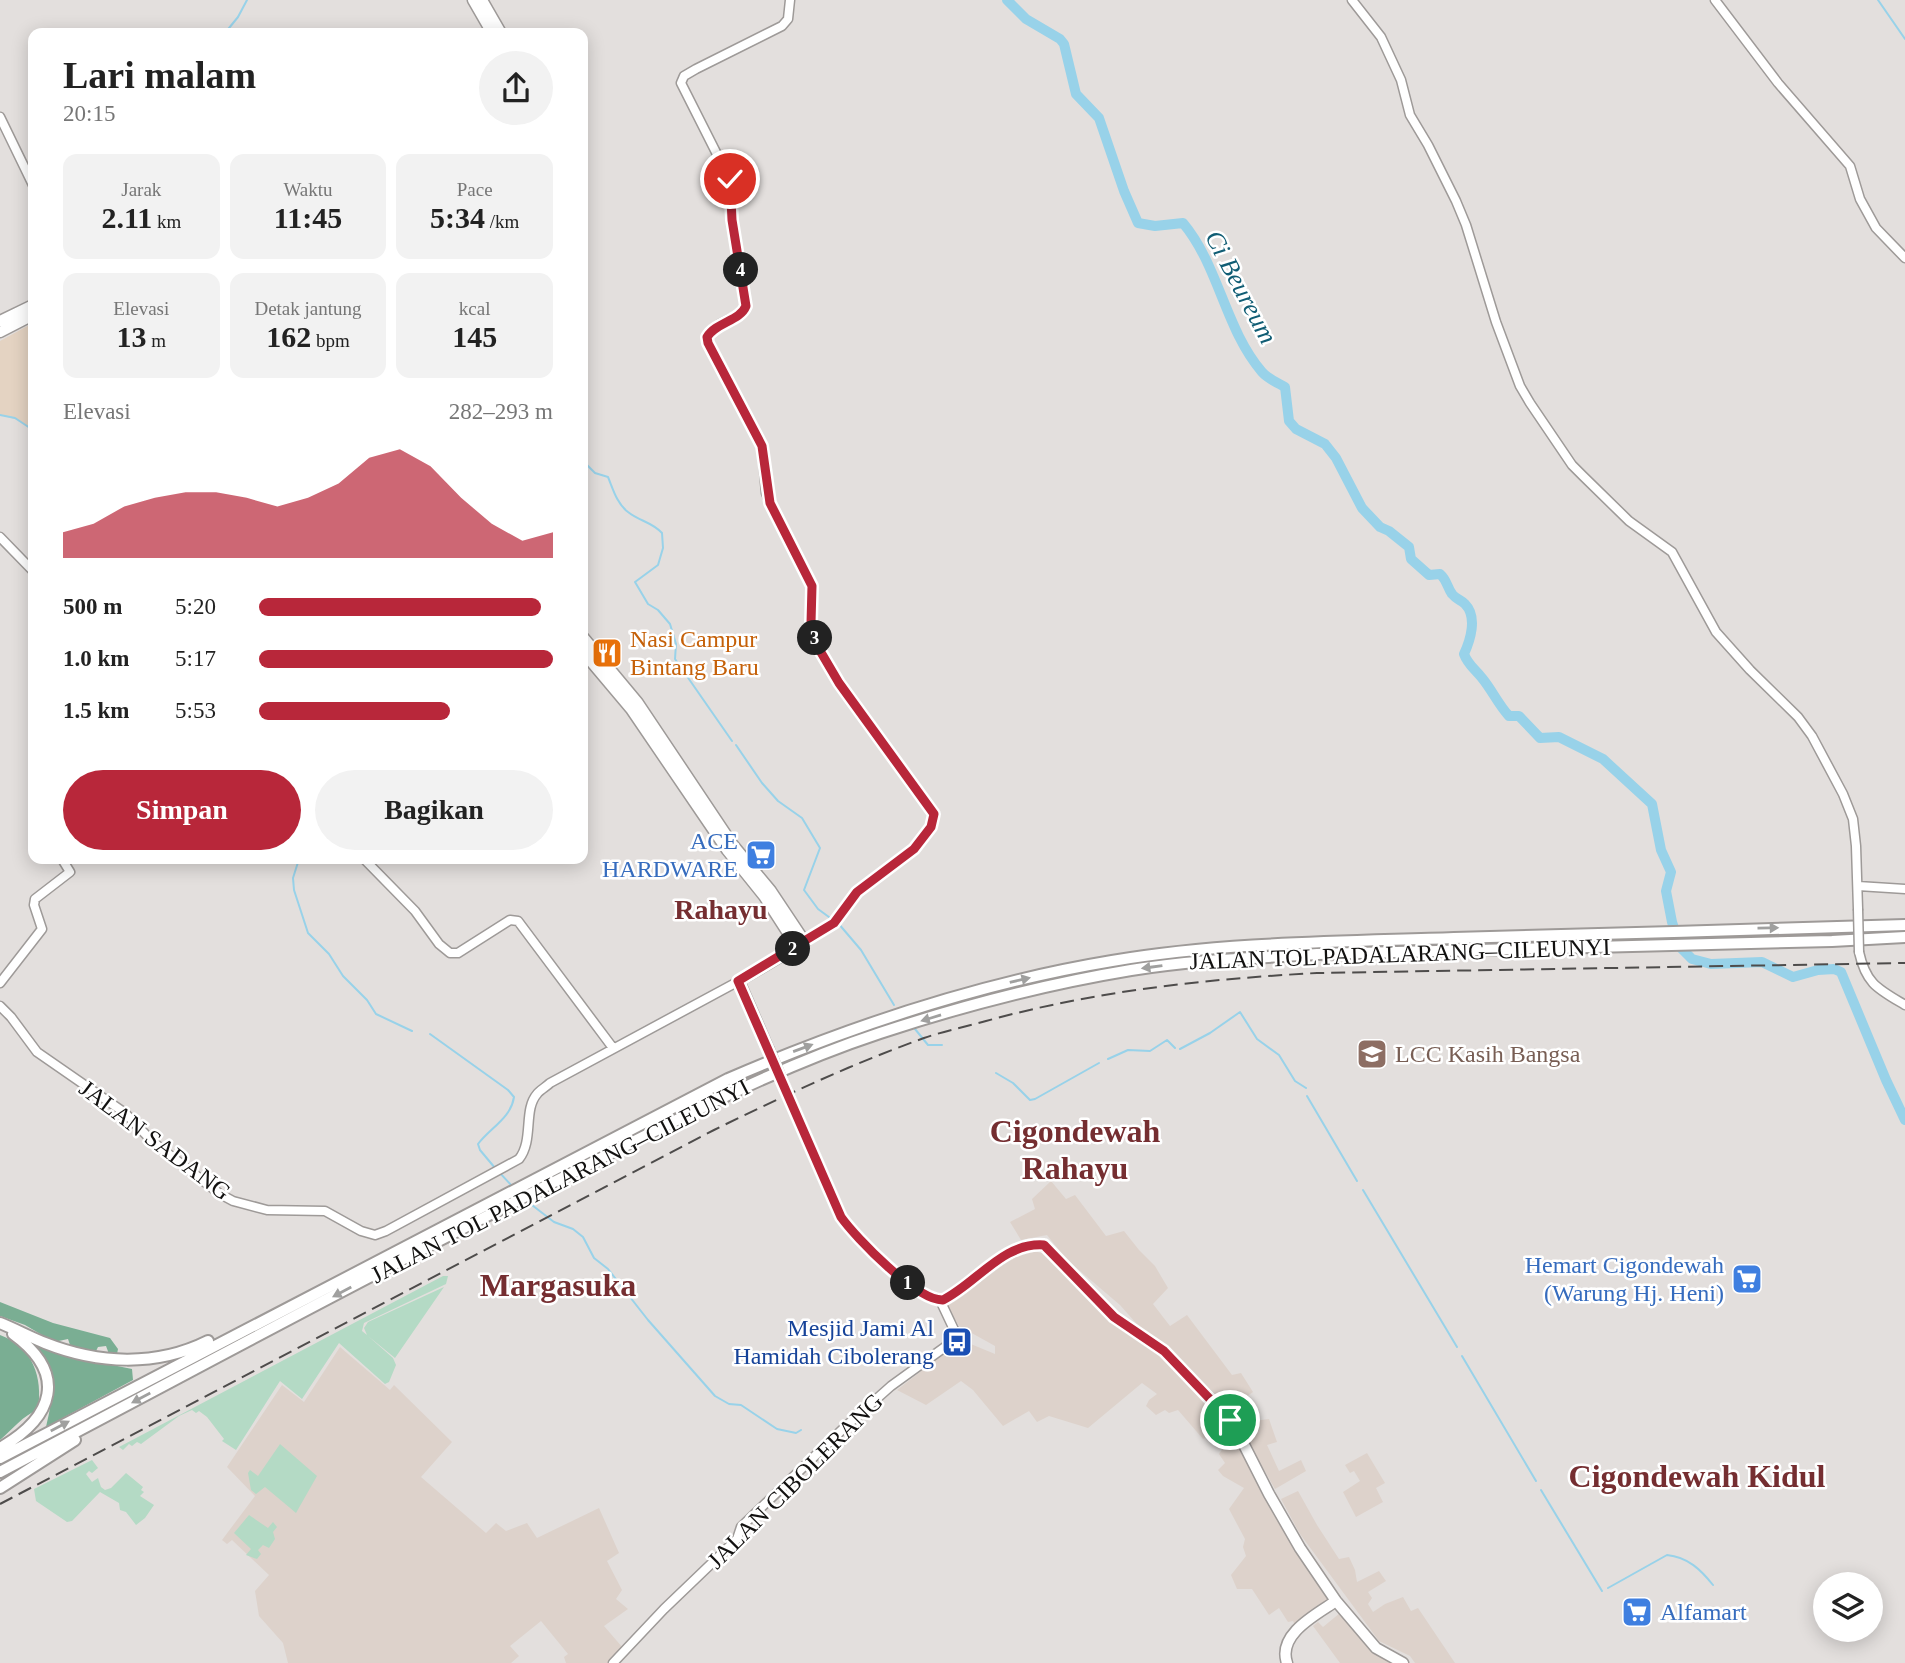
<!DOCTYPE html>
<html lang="id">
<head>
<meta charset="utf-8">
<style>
  :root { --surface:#fff; --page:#f2f2f2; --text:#222; --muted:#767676; --accent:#b8273a }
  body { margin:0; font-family:Georgia,serif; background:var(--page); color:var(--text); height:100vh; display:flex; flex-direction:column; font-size:26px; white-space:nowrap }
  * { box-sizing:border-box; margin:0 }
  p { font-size:23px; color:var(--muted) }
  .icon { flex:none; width:38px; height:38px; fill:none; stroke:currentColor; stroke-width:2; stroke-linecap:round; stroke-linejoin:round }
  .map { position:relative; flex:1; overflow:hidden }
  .sheet { position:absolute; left:28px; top:28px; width:560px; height:836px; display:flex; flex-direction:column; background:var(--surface); border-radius:14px; box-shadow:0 4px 18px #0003 }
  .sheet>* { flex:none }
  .fabs { position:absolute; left:1813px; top:1572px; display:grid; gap:14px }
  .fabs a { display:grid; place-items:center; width:70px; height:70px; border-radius:50%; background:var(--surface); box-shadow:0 4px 18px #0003; font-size:35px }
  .pin { position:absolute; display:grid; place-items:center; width:60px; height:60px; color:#fff; margin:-30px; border:4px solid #fff; border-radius:50%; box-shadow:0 2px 7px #0007 }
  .km { position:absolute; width:35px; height:35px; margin:-18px; border-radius:50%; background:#222; color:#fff; font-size:19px; line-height:35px; text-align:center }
  .round { display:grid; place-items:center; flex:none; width:74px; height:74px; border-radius:37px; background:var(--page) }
  .overview { display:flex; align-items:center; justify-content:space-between; height:119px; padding:0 35px }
  h1 { font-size:38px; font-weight:700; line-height:52px }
  .figures { display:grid; grid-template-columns:repeat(3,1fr); gap:10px; height:119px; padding:7px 35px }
  .figures div { display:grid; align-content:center; border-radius:14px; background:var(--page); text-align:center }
  .figures b { font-size:30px; font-weight:700 }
  .figures small { font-size:19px; font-weight:400 }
  .figures p { font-size:19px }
  .chart { height:196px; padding:14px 35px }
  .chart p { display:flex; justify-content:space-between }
  .chart svg { width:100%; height:126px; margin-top:7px; fill:var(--accent); opacity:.7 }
  .button { display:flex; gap:14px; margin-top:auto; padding:14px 35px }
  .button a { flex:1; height:80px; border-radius:42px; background:var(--accent); color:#fff; font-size:28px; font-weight:700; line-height:80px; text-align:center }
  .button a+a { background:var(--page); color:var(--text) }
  ul { padding:0 35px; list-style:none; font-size:23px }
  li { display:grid; grid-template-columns:112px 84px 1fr; align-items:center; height:52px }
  li i { height:18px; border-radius:9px; background:var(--accent) }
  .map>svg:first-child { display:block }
  .commercial { fill:#e4d3c2 }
  .built { fill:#ddd2cb }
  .green { fill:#b4dac5 }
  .forest { fill:#7aae93 }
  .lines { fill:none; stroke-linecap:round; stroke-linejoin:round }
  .stream { stroke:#98d2e9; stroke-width:2 }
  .river { stroke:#98d2e9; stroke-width:10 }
  .minor-casing { stroke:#9e9a98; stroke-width:11 }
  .major-casing { stroke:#9e9a98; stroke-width:13 }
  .highway-casing { stroke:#9e9a98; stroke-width:14 }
  .minor { stroke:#fff; stroke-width:8 }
  .major { stroke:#fff; stroke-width:10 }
  .highway { stroke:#fff; stroke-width:10 }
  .rail { stroke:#4e4c4b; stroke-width:2; stroke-dasharray:14 7; stroke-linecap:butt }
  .minor-bridge-casing { stroke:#9e9a98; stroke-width:11; stroke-linecap:butt }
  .major-bridge-casing { stroke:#9e9a98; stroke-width:13; stroke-linecap:butt }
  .minor-bridge { stroke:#fff; stroke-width:8 }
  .major-bridge { stroke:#fff; stroke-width:10 }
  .oneway { fill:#a0a09f }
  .route-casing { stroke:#fff; stroke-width:14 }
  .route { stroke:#b8273a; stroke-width:9 }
  .labels { text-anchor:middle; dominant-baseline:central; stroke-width:5; stroke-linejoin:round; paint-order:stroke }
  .food-label { font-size:24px; fill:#c56008; stroke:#fff; text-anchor:start }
  .shop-label { font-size:24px; fill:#366cbe; stroke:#fff; text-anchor:end }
  .street-label { font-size:24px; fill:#121110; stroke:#fff }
  .education-label { font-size:24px; fill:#785e54; stroke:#fff; text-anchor:start }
  .transit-label { font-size:24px; fill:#164399; stroke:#fff; text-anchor:end }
  .water-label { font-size:26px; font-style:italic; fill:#105d74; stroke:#fff }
  .quarter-label { font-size:28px; font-weight:bold; fill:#752e31; stroke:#fff }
  .district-label { font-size:32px; font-weight:bold; fill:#752e31; stroke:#fff }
</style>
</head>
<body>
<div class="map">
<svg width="1905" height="1663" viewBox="0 0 1905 1663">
  <rect width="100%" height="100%" fill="#e3dfdd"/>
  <path class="commercial" d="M33 323V431L18 420 0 415V341Z"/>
  <path class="built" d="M1051 1181 1066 1199 1075 1195 1106 1236 1124 1231 1139 1250 1155 1266 1168 1288 1153 1304 1170 1326 1187 1315 1232 1375 1241 1373 1253 1392 1242 1400 1254 1421 1269 1419 1277 1442 1267 1445 1279 1471 1301 1460 1306 1471 1275 1489 1229 1409 1170 1349 1143 1331 1120 1305 1066 1259 1047 1235 1021 1240 1010 1222 1035 1209 1032 1199Z
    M1025 1249 1050 1255 1114 1325 1153 1350 1220 1415 1299 1554 1332 1600 1295 1625 1293 1621 1288 1622 1279 1608 1269 1615 1252 1589H1237L1231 1575 1246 1556 1243 1547 1245 1539 1229 1509 1244 1488 1223 1476 1218 1470 1225 1463 1219 1454 1228 1441 1224 1438 1216 1442 1210 1435 1203 1439 1178 1410 1169 1413 1165 1410 1156 1415 1146 1406 1149 1400 1157 1394 1142 1383 1088 1428 1049 1416 1037 1422 1029 1411 1003 1426 973 1390 961 1381 926 1405 897 1390 961 1340 995 1354V1346L959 1326 947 1306Z
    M340 1347 390 1390 394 1385 452 1442 421 1477 486 1533 496 1523 506 1531 527 1523 537 1538 599 1508 619 1553 607 1561 622 1590 616 1599 628 1609 604 1626 623 1648 608 1663H566L564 1657 568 1654 541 1621 510 1646 519 1656 511 1663H288L283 1643 259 1616 255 1591 269 1575 232 1540 227 1544 222 1540 255 1496 227 1467 282 1385 304 1402Z
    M1367 1453 1385 1483 1376 1488 1383 1502 1356 1517 1343 1492 1360 1481 1354 1471 1350 1473 1345 1465Z
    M1298 1491 1317 1525 1339 1559 1349 1557 1355 1570 1357 1582 1379 1571 1386 1581 1368 1592 1372 1598 1368 1604 1373 1612 1385 1604 1403 1597 1411 1611 1418 1608 1455 1663H1415L1410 1656 1379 1641 1300 1534 1281 1499Z
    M1340 1613 1365 1643 1394 1663H1340L1313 1626 1318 1622 1323 1627Z"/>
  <path class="green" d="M443 1276H448L446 1284 364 1323 362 1331 367 1335 364 1328 368 1322 444 1287 395 1358 368 1336 393 1358 396 1365 389 1382 385 1384 339 1343 302 1399 280 1381 236 1450 222 1441 224 1439 207 1417 199 1411 196 1413 192 1410 179 1416 141 1444 137 1442 132 1446 129 1444 123 1450 119 1447Z
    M280 1444 317 1476 296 1513 265 1487 256 1494 251 1490 248 1473 250 1470 258 1476Z
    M92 1460 98 1468 92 1473 89 1471 86 1474 92 1482 98 1478 101 1487 105 1490 111 1488 126 1473 143 1487 141 1490 144 1492 140 1496 154 1505 145 1518 136 1525 126 1512 120 1510 119 1503 100 1492 72 1521 67 1522 36 1501 34 1489Z
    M249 1515 268 1528 273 1522 277 1527 273 1532 275 1539 269 1548 263 1545 258 1550 261 1554 257 1559 246 1555 251 1549 234 1533Z"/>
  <path class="forest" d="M0 1302 53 1323 110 1338 118 1349 117 1354H109L106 1346 98 1347 95 1353 80 1350 70 1345 68 1339 54 1342 25 1325 0 1316Z
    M0 1335C33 1347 43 1377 38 1410 23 1415 12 1430 0 1440Z
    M32 1344 78 1358 132 1369 133 1380 46 1427C54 1395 56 1370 32 1344Z"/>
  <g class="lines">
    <path class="stream" d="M1878 0 1905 39
      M225 33 238 17 247 0
      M0 415 15 418 33 430
      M583 461 595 473 608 477C613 489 617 504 628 512 639 521 652 522 662 533L663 548 658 565 635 582 648 604 658 610 670 624 676 644 675 659 732 741
      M736 745 762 783 778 801 802 818 820 848 804 890 818 909 833 920
      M299 859 293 878 294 890 308 933 329 954 343 976 367 1000 376 1014 412 1031
      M838 923 861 950 894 1005
      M915 1029 928 1045H942
      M430 1034 508 1090 514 1097C511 1118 490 1128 478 1144L480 1150 495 1168
      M1180 1049 1210 1033 1240 1012 1257 1039 1279 1055 1295 1081 1306 1088
      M1108 1059 1128 1050 1150 1051 1167 1040 1175 1048
      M996 1073 1013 1083 1030 1100 1035 1099 1099 1063
      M1307 1096 1357 1181
      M499 1172 512 1186
      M1363 1190 1457 1347
      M528 1202 554 1222 573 1229 583 1237 594 1258 608 1269 648 1320 715 1396 729 1404 741 1405 777 1429 796 1433 801 1430
      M1462 1356 1536 1481
      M1541 1490 1602 1591
      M1608 1588 1667 1555C1688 1557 1701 1570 1713 1585"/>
    <path class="river" d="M1007 0 1026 19 1060 39 1064 44 1076 94 1099 118 1124 191 1138 223 1155 226 1183 223C1219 266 1225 329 1262 372 1268 379 1278 383 1285 387L1289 421 1296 429 1325 444 1336 458 1362 508 1380 527 1389 531 1409 547 1411 559 1429 575 1440 574C1447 580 1447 587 1452 594 1456 599 1461 600 1465 604 1478 617 1470 641 1464 654 1468 665 1475 669 1482 678 1492 690 1498 704 1509 716H1519L1540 738 1559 737 1603 759 1652 804 1661 850 1671 872 1666 891 1672 922 1680 947 1692 959 1711 964 1762 962 1793 977 1818 970 1834 969 1841 972 1886 1080 1905 1120"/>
    <g class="minor-casing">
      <path id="minor" d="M790 0 788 19 782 26 696 69 684 76 681 83 731 182 732 220 743 282 746 304 744 311C731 321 712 322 707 339L762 446 766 493 770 503 811 582V623L819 649 839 683 935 814 931 827 914 849 857 892 834 923 805 942
        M1352 0 1381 37 1401 80 1410 115 1428 145 1456 201 1466 225 1496 322 1520 386 1530 403 1572 465 1583 476 1629 521 1672 552 1716 632 1750 670 1798 717 1812 736 1843 794 1853 819 1856 846 1858 909
        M1715 0 1778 83 1850 166 1860 199 1876 228 1905 258
        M0 117 33 185
        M0 537 33 571
        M364 859 415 911 439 944 450 953H458L510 920 518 921 613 1048
        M1858 886 1905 889
        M1859 952C1866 984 1878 989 1905 1005
        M0 983 42 929 34 905 35 899 70 872 62 859
        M0 1006 11 1017 37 1052 125 1113 153 1142 220 1194 233 1201 267 1210 325 1211 361 1231 375 1235 386 1231 519 1159C534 1140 523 1110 537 1094 540 1090 546 1087 550 1083L739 981
        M613 1663 664 1609 737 1539 741 1527 846 1426 891 1386 956 1339 957 1336 940 1300"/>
    </g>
    <g class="major-casing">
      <path id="major" d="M473 0 492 33
        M482 0 501 33
        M0 321 33 305
        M0 332 33 315
        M583 637 638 703 733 845 771 891 805 942 739 981 768 1048
        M583 652 631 709 727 850 764 896 797 947
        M784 1086 841 1217C856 1238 917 1301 943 1300 977 1284 1003 1242 1044 1245L1114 1317 1164 1351 1225 1414 1235 1427 1269 1494 1300 1548 1336 1601 1376 1648 1403 1663
        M1287 1663C1277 1634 1317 1614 1336 1601"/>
    </g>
    <g class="highway-casing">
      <path id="highway" d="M0 1323C15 1329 30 1337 45 1343 98 1364 156 1367 208 1341
        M0 1448C54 1417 68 1374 13 1334
        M0 1458 728 1079C851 1026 979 983 1112 961 1225 942 1340 942 1454 938 1604 934 1755 930 1905 925
        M0 1472C187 1374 372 1273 560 1179 665 1126 768 1070 880 1033 962 1006 1046 984 1131 970 1192 960 1255 958 1317 954L1832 941 1905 937
        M0 1488 75 1440"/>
    </g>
    <use href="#minor" class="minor"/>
    <use href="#major" class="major"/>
    <use href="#highway" class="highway"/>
    <path class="rail" d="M0 1504 714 1130C783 1096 852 1064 924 1038 944 1031 965 1027 986 1021 1095 991 1205 979 1317 973L1905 963"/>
    <g class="minor-bridge-casing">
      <path id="minor-bridge" d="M1858 909 1859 952"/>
    </g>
    <g class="major-bridge-casing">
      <path id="major-bridge" d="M768 1048 784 1086"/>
    </g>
    <use href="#minor-bridge" class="minor-bridge"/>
    <use href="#major-bridge" class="major-bridge"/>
  </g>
  <defs><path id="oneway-solid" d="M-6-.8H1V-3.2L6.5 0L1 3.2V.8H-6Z" transform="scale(1.75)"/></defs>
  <g class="oneway">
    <use href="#oneway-solid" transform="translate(1768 928) rotate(-1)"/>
    <use href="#oneway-solid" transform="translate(1152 967) rotate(172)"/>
    <use href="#oneway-solid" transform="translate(1020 980) rotate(-13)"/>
    <use href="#oneway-solid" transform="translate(931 1018) rotate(163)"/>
    <use href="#oneway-solid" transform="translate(803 1048) rotate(-20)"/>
    <use href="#oneway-solid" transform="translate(342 1292) rotate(152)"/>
    <use href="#oneway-solid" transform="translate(141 1398) rotate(152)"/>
    <use href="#oneway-solid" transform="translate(60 1426) rotate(-28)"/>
  </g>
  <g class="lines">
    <g class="route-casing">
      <path id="route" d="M730 179 732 220 746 306C740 321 716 322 707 337L708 343 762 446 770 503 812 586 811 623 819 649 839 683 934 814 931 827 914 849 857 892 834 923 738 981 841 1217C856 1238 917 1301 943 1300 977 1283 1003 1242 1044 1245L1114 1317 1164 1351 1230 1420"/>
    </g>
    <use href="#route" class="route"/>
  </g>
  <defs>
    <g id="restaurant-square" transform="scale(1.575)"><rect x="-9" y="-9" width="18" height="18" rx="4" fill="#e8710a" stroke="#fff"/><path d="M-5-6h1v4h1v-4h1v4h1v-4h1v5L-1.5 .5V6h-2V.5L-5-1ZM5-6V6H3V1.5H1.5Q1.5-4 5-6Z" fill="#fff"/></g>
    <g id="supermarket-square" transform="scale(1.575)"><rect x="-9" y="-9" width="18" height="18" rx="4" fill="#3f7fe0" stroke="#fff"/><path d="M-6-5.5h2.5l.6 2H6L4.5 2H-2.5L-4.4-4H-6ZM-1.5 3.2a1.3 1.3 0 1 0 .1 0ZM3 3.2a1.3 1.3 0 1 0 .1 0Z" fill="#fff"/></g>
    <g id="school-square" transform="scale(1.575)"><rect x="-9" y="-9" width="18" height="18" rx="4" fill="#8d6e63" stroke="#fff"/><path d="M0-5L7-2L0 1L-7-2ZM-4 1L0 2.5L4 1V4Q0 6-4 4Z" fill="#fff"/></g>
    <g id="bus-square" transform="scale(1.575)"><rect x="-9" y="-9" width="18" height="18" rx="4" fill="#1a4fb4" stroke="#fff"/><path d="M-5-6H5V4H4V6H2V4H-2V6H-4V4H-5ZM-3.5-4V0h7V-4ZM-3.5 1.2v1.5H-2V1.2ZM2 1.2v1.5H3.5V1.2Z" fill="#fff"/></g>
  </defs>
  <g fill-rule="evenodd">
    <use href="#restaurant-square" x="607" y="653"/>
    <use href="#supermarket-square" x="761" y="855"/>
    <use href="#school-square" x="1372" y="1054"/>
    <use href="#supermarket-square" x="1747" y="1279"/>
    <use href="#bus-square" x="957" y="1342"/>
    <use href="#supermarket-square" x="1637" y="1612"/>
  </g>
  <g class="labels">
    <g class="food-label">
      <text x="630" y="639">Nasi Campur<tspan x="630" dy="28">Bintang Baru</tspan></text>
    </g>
    <g class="shop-label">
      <text x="738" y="841">ACE<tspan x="738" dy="28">HARDWARE</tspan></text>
      <text x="1724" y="1265">Hemart Cigondewah<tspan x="1724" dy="28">(Warung Hj. Heni)</tspan></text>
      <text x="1660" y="1612" text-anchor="start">Alfamart</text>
    </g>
    <g class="street-label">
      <text transform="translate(1400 954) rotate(-2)">JALAN TOL PADALARANG–CILEUNYI</text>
      <text transform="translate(155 1140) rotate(37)">JALAN SADANG</text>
      <text transform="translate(560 1181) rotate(-27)">JALAN TOL PADALARANG–CILEUNYI</text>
      <text transform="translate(795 1481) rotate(-45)">JALAN CIBOLERANG</text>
    </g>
    <g class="education-label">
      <text x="1395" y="1054">LCC Kasih Bangsa</text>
    </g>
    <g class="transit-label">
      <text x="934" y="1328">Mesjid Jami Al<tspan x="934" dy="28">Hamidah Cibolerang</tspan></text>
    </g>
    <g class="water-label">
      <text transform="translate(1241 287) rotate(62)">Ci Beureum</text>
    </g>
    <g class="quarter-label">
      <text x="721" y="909">Rahayu</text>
    </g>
    <g class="district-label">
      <text x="1075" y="1131">Cigondewah<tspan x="1075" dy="37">Rahayu</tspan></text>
      <text x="558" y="1285">Margasuka</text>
      <text x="1697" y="1476">Cigondewah Kidul</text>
    </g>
  </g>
</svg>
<div class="fabs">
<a><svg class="icon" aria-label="layers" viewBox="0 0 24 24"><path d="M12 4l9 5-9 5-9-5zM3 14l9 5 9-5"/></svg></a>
</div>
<div class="pin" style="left:1230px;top:1420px;background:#1e9e55"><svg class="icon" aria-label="arrive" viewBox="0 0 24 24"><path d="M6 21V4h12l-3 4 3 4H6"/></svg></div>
<div class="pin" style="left:730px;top:179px;background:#d93025"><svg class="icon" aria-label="check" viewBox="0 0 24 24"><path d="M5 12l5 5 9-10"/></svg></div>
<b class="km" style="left:908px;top:1283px">1</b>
<b class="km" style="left:793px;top:949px">2</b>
<b class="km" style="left:815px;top:638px">3</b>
<b class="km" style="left:741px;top:270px">4</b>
<section class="sheet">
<div class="overview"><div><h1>Lari malam</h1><p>20:15</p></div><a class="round"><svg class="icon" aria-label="share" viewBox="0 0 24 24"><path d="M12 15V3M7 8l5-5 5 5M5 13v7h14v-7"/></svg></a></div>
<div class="figures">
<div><p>Jarak</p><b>2.11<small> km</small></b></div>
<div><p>Waktu</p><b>11:45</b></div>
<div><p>Pace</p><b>5:34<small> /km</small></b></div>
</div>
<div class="figures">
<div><p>Elevasi</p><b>13<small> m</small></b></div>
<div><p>Detak jantung</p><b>162<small> bpm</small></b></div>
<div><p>kcal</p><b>145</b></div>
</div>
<div class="chart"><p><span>Elevasi</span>282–293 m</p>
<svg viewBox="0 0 160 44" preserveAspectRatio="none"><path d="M0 44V35L10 32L20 26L30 23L40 21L50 21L60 23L70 26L80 23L90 18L100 9L110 6L120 12L130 23L140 32L150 38L160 35V44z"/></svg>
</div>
<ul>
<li><b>500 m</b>5:20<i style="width:96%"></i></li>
<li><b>1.0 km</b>5:17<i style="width:100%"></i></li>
<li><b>1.5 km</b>5:53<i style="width:65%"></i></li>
</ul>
<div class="button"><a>Simpan</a><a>Bagikan</a></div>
</section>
</div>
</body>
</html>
